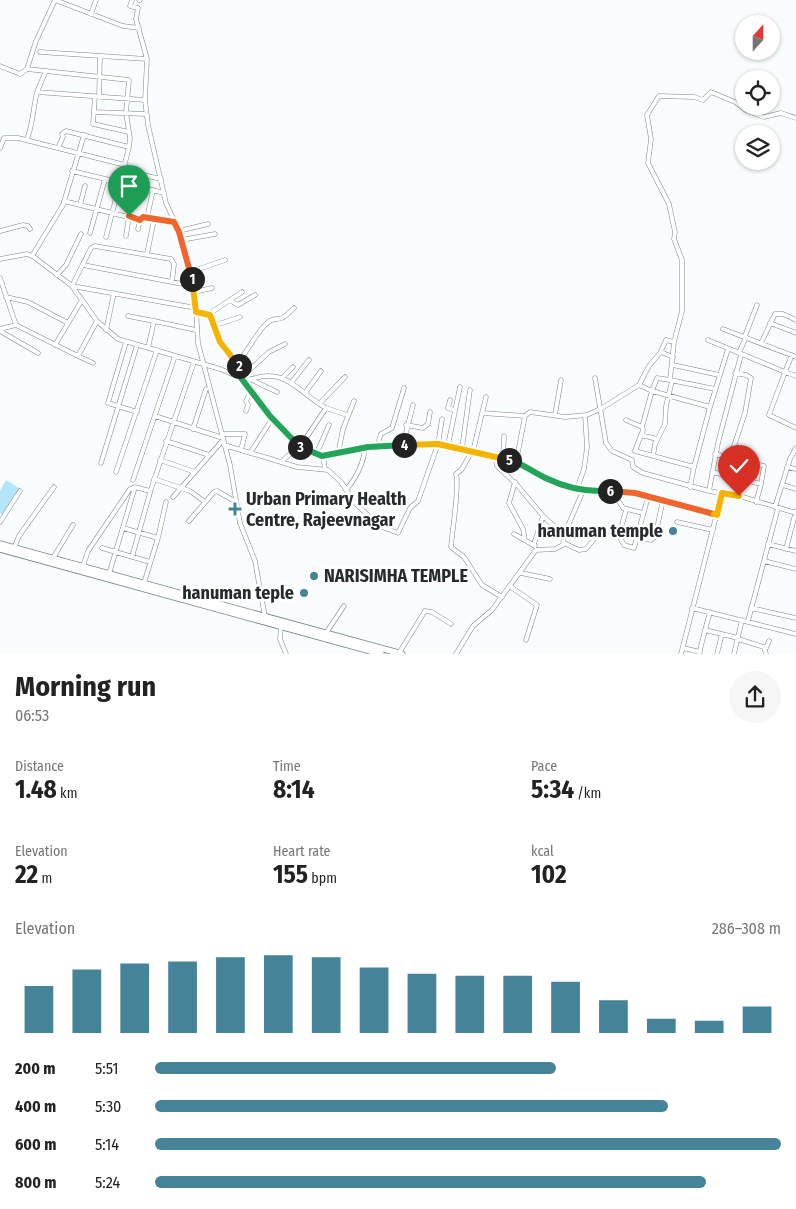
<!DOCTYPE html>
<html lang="en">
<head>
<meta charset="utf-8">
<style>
  :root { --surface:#fff; --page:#f6f6f6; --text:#222; --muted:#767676; --accent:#448398 }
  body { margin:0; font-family:"Fira Sans Condensed",sans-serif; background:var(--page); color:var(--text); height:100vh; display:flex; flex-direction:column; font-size:19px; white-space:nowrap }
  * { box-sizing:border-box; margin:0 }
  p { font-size:16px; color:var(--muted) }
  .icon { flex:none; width:28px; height:28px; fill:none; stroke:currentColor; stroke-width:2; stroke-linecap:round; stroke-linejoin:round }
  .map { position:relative; height:654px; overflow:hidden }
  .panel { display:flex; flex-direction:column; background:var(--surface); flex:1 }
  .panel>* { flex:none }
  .needle { width:32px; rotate:21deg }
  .controls { position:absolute; left:735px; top:15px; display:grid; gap:10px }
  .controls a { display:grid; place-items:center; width:45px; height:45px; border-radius:50%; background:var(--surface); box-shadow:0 1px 4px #0004; font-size:25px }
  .pin { position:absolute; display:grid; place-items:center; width:42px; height:42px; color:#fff; margin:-51px -21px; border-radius:50% 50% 50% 0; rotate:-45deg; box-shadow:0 0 5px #0007 }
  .pin .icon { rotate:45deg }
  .km { position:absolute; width:25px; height:25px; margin:-12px; border-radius:50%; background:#222; color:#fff; font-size:14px; line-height:25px; text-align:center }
  .round { display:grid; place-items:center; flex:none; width:52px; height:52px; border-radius:26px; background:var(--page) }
  .headline { display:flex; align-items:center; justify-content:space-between; height:85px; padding:0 15px }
  h1 { font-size:28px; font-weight:700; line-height:38px }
  .metrics { display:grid; grid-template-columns:repeat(3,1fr); gap:8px; height:85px; padding:5px 15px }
  .metrics div { display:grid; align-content:center }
  .metrics b { font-size:25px; font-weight:700 }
  .metrics small { font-size:14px; font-weight:400 }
  .metrics p { font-size:14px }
  .chart { height:140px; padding:10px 15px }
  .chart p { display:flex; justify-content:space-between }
  .chart svg { width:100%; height:90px; margin-top:5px; stroke:var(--accent); stroke-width:6 }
  ul { padding:0 15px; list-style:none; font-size:16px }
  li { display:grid; grid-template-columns:80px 60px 1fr; align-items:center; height:38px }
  li i { height:12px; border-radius:6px; background:var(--accent) }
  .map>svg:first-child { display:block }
  .green { fill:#b2e6f8 }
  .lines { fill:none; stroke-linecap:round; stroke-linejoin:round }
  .minor-casing { stroke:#79868b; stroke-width:5 }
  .highway-casing { stroke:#79868b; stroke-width:7 }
  .minor { stroke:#fff; stroke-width:4 }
  .highway { stroke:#fff; stroke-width:5.5 }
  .split-1-casing { stroke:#fff; stroke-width:10 }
  .split-2-casing { stroke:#fff; stroke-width:10 }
  .split-3-casing { stroke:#fff; stroke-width:10 }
  .split-4-casing { stroke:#fff; stroke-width:10 }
  .split-5-casing { stroke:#fff; stroke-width:10 }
  .split-6-casing { stroke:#fff; stroke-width:10 }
  .split-7-casing { stroke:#fff; stroke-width:10 }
  .split-8-casing { stroke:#fff; stroke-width:10 }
  .split-1 { stroke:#f0652b; stroke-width:6 }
  .split-2 { stroke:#f5b400; stroke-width:6 }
  .split-3 { stroke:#22a559; stroke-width:6 }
  .split-4 { stroke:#22a559; stroke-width:6 }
  .split-5 { stroke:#f5b400; stroke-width:6 }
  .split-6 { stroke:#22a559; stroke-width:6 }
  .split-7 { stroke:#f0652b; stroke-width:6 }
  .split-8 { stroke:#f5b400; stroke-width:6 }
  .poi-dot { fill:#448398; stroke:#fff; stroke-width:2 }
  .labels { text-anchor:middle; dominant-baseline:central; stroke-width:5; stroke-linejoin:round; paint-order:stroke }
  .poi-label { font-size:18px; font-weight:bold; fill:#252b2d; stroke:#fff; text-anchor:start }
</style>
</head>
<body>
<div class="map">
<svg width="796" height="654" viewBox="0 0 796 654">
  <rect width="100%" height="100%" fill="#f9fcfd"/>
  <path class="green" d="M6 480 19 488 2 515 0 513V491Z"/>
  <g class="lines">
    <g class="minor-casing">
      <path id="minor" d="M55 0 123 26 139 28
        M132 0 130 6 138 8 136 19 147 59 145 100 148 125 166 203 179 231 191 276 196 308 198 343 230 465 240 523 255 561 265 617
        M139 0H140
        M91 14 96 0
        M40 52 147 59
        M0 66 20 74 27 69 36 41 55 0
        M27 69 129 80 126 113 130 138 129 147 106 237
        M45 73 37 92 145 100
        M95 96 93 124 129 132
        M99 97 100 56
        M94 112 146 114
        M27 139C33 124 33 109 37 92
        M0 148 4 138H18L125 165
        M58 148 63 137 62 134 66 131 129 147
        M122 170 161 179
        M72 171 164 193
        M64 201 140 220 143 217 174 222
        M80 205 85 186
        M147 218 153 190
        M138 229 140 220
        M0 231 23 225 28 226 30 229
        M179 231 208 224
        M90 233 105 179
        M126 236 129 216
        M181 240 215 234
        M147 254 154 220
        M32 256 63 205 84 135
        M0 259 27 254 34 257 72 286 97 321 118 339 220 369 241 378 272 419 299 446 311 454 331 455 377 446 417 444 452 446 522 464 547 479 579 490 627 492 717 515
        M83 265 193 286
        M190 272 225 260
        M57 275 66 265 81 234
        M0 278 16 325
        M72 286 91 248 95 246 171 259 174 264 172 282
        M72 286 196 308
        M194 292 212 288
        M6 297 28 302 68 323
        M230 300 238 305 255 295
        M196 312 206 313 210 315 223 348 246 373
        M209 314 242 292
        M128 316 154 321
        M770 323 796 333
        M213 326 240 317
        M0 329 16 325 78 356 97 321
        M723 329 796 357
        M106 330 114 293
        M0 331 38 353
        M745 336 757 305
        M708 340 785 372 769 415 796 428
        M126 342 108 403 137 412
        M761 343 775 314H783L796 320
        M55 345 82 300
        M148 348 154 321 196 330
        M661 352 673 357
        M739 353 746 337
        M741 355 718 443 709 491 743 497 796 513
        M792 355 785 372 796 376
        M78 356 93 363
        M236 363C249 352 254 335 267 323 272 318 276 320 282 318 286 316 291 311 294 308
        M673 365 719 375
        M244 375 269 352 285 344
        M283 377 293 367
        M595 378 606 443 612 451 632 460 633 467 643 473 709 491
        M250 379 277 392
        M670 380 657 378 652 391 710 407 694 467
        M244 382C284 364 295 390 326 408
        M291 383 309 360
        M639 385 652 391 642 427 643 430 635 451 694 467 690 487
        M715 389 670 380 674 342 682 311V260L674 239 675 232 669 204 648 163 651 139 647 115 659 96 694 97 703 100 711 92 735 102 747 111 764 117 781 113 796 118
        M305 393 321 371
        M450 400 448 408 454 410
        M319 404 345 377
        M710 407 728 349
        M246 411 248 405 246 401 251 391
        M482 413 525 416 516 462
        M555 415 561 380
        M155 416 223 438
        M525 416 530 412 565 417 587 415 602 408 639 385 649 366 660 353 666 340 674 342
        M626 420 642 427
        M406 425 423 428 428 424 430 412
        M193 429 206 389
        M222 434H245L241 450
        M641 435 657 439
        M166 441 209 455
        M224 445 281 462 299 446
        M403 445 413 405
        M448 445 460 387
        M377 446 381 434 392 428 404 388
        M300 447 326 408 347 415
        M462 448 470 390
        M472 451 462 469 456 474C460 483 452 532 451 547L464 557 482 585 502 597
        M473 451 486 397
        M250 453 272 419
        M338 454 343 429 354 401
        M715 454 764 466 761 484
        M316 455 329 425
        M323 456 325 469
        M495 456 497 466 517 485 543 516 564 535
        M653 456 655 444 665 424 666 406 672 381
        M503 458 504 436
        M730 458 745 413 751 378 746 375 735 373
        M160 460 195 472
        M281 462 297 467 328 470 341 482 356 504 373 520 382 527 398 533 410 508 418 501 438 444 442 419
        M101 463 137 345
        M787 467 796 469
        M116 472 157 350
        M712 472 761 484 756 502
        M154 479 190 491 205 502
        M133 480 175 356
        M515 482 509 503 523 529 525 540
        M783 485 796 489
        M577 489 584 469 587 447 585 415
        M346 490C356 478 364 463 365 447
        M619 491 618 500 623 508 643 513
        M173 497 223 440
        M775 507 790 459 796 448
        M626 510 619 536 624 545 634 548 648 497
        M189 521 214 492 217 491 236 502
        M0 522 20 491
        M677 522 713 530
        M123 528 158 538 144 583
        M514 534 535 546
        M638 537 651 540 655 537 663 500
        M158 538 166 502
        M564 543 579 550 586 549 599 533 619 530
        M534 544 543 516
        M768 544 796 551
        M14 548 19 536 54 487
        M102 548 150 562
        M786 549 796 511
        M536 550 555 549 563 545 564 535 583 491
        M132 557 151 489 194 362
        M53 558 73 525
        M764 561 796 569
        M83 566 88 551 130 489 135 487 150 491
        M521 573 550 579
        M109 574 135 487
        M511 587 537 605 526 640
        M692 608 796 634
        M751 608 796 618
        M710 612 705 630 738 638
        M748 621 778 508
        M281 626 280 639 286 654
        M326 633 344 606
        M738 639 764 647 766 654
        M683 648 700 652
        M766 648 769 641
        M399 653 425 611 432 612 451 624
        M456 654 473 626 492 610 536 550
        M681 654 722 493
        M699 654 705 630
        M717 654 722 634
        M734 654 742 620"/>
    </g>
    <g class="highway-casing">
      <path id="highway" d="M0 544 402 654
        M0 549 381 654"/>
    </g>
    <use href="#minor" class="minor"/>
    <use href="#highway" class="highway"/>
  </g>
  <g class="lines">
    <g class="split-1-casing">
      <path id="split-1" d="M129 216 140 220 143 217 174 222 179 232 192 279"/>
    </g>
    <g class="split-2-casing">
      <path id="split-2" d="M192 279 196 312 210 315 220 342 239 366"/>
    </g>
    <g class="split-3-casing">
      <path id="split-3" d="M239 366 246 373 241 378 270 416 300 447"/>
    </g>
    <g class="split-4-casing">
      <path id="split-4" d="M300 447 322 456 368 447 404 445"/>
    </g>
    <g class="split-5-casing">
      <path id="split-5" d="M404 445 438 444 509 460"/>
    </g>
    <g class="split-6-casing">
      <path id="split-6" d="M509 460C524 464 534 473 548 479 568 489 588 492 610 491"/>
    </g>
    <g class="split-7-casing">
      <path id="split-7" d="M610 491 635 493 714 514"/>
    </g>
    <g class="split-8-casing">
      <path id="split-8" d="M714 514 717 515 722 493 739 496"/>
    </g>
    <use href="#split-1" class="split-1"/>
    <use href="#split-2" class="split-2"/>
    <use href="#split-3" class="split-3"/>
    <use href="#split-4" class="split-4"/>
    <use href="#split-5" class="split-5"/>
    <use href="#split-6" class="split-6"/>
    <use href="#split-7" class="split-7"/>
    <use href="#split-8" class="split-8"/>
  </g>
  <g class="poi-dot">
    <path d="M232.5 501.5h5v5h5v5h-5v5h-5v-5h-5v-5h5z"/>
    <circle cx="673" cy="531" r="5"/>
    <circle cx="314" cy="576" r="5"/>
    <circle cx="304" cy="593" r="5"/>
  </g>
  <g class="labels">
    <g class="poi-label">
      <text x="246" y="499">Urban Primary Health<tspan x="246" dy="21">Centre, Rajeevnagar</tspan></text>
      <text x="663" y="531" text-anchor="end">hanuman temple</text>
      <text x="324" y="576">NARISIMHA TEMPLE</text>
      <text x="294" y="593" text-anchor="end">hanuman teple</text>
    </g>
  </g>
</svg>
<div class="controls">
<a><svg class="needle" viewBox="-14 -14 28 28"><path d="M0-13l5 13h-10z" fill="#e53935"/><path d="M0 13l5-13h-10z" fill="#767676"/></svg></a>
<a><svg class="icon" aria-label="locate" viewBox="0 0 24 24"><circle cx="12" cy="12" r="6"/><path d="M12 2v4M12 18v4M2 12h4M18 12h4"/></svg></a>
<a><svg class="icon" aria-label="layers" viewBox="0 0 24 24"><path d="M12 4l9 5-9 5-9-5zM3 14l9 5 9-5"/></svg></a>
</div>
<div class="pin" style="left:129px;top:216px;background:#1e9e55"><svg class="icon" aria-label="arrive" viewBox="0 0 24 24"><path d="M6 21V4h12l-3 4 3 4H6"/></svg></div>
<div class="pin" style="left:739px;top:496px;background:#d93025"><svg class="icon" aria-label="check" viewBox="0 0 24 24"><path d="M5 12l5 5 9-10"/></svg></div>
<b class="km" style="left:192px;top:279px">1</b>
<b class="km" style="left:239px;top:366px">2</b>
<b class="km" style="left:300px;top:447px">3</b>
<b class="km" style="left:404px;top:445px">4</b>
<b class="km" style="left:509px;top:460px">5</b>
<b class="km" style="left:610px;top:491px">6</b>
</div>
<section class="panel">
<div class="headline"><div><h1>Morning run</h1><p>06:53</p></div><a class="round"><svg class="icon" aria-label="share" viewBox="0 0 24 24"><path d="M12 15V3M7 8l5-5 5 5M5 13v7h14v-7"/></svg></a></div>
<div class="metrics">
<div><p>Distance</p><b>1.48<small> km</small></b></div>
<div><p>Time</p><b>8:14</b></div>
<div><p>Pace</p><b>5:34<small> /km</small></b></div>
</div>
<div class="metrics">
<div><p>Elevation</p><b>22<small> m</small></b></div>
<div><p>Heart rate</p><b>155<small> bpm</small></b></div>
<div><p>kcal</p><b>102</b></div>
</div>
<div class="chart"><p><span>Elevation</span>286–308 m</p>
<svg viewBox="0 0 160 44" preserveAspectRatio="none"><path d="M5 44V21M15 44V13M25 44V10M35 44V9M45 44V7M55 44V6M65 44V7M75 44V12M85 44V15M95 44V16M105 44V16M115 44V19M125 44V28M135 44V37M145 44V38M155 44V31"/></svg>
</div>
<ul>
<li><b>200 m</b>5:51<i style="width:64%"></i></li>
<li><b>400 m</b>5:30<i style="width:82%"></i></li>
<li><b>600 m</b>5:14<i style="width:100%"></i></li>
<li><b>800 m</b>5:24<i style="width:88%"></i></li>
</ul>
</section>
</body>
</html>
